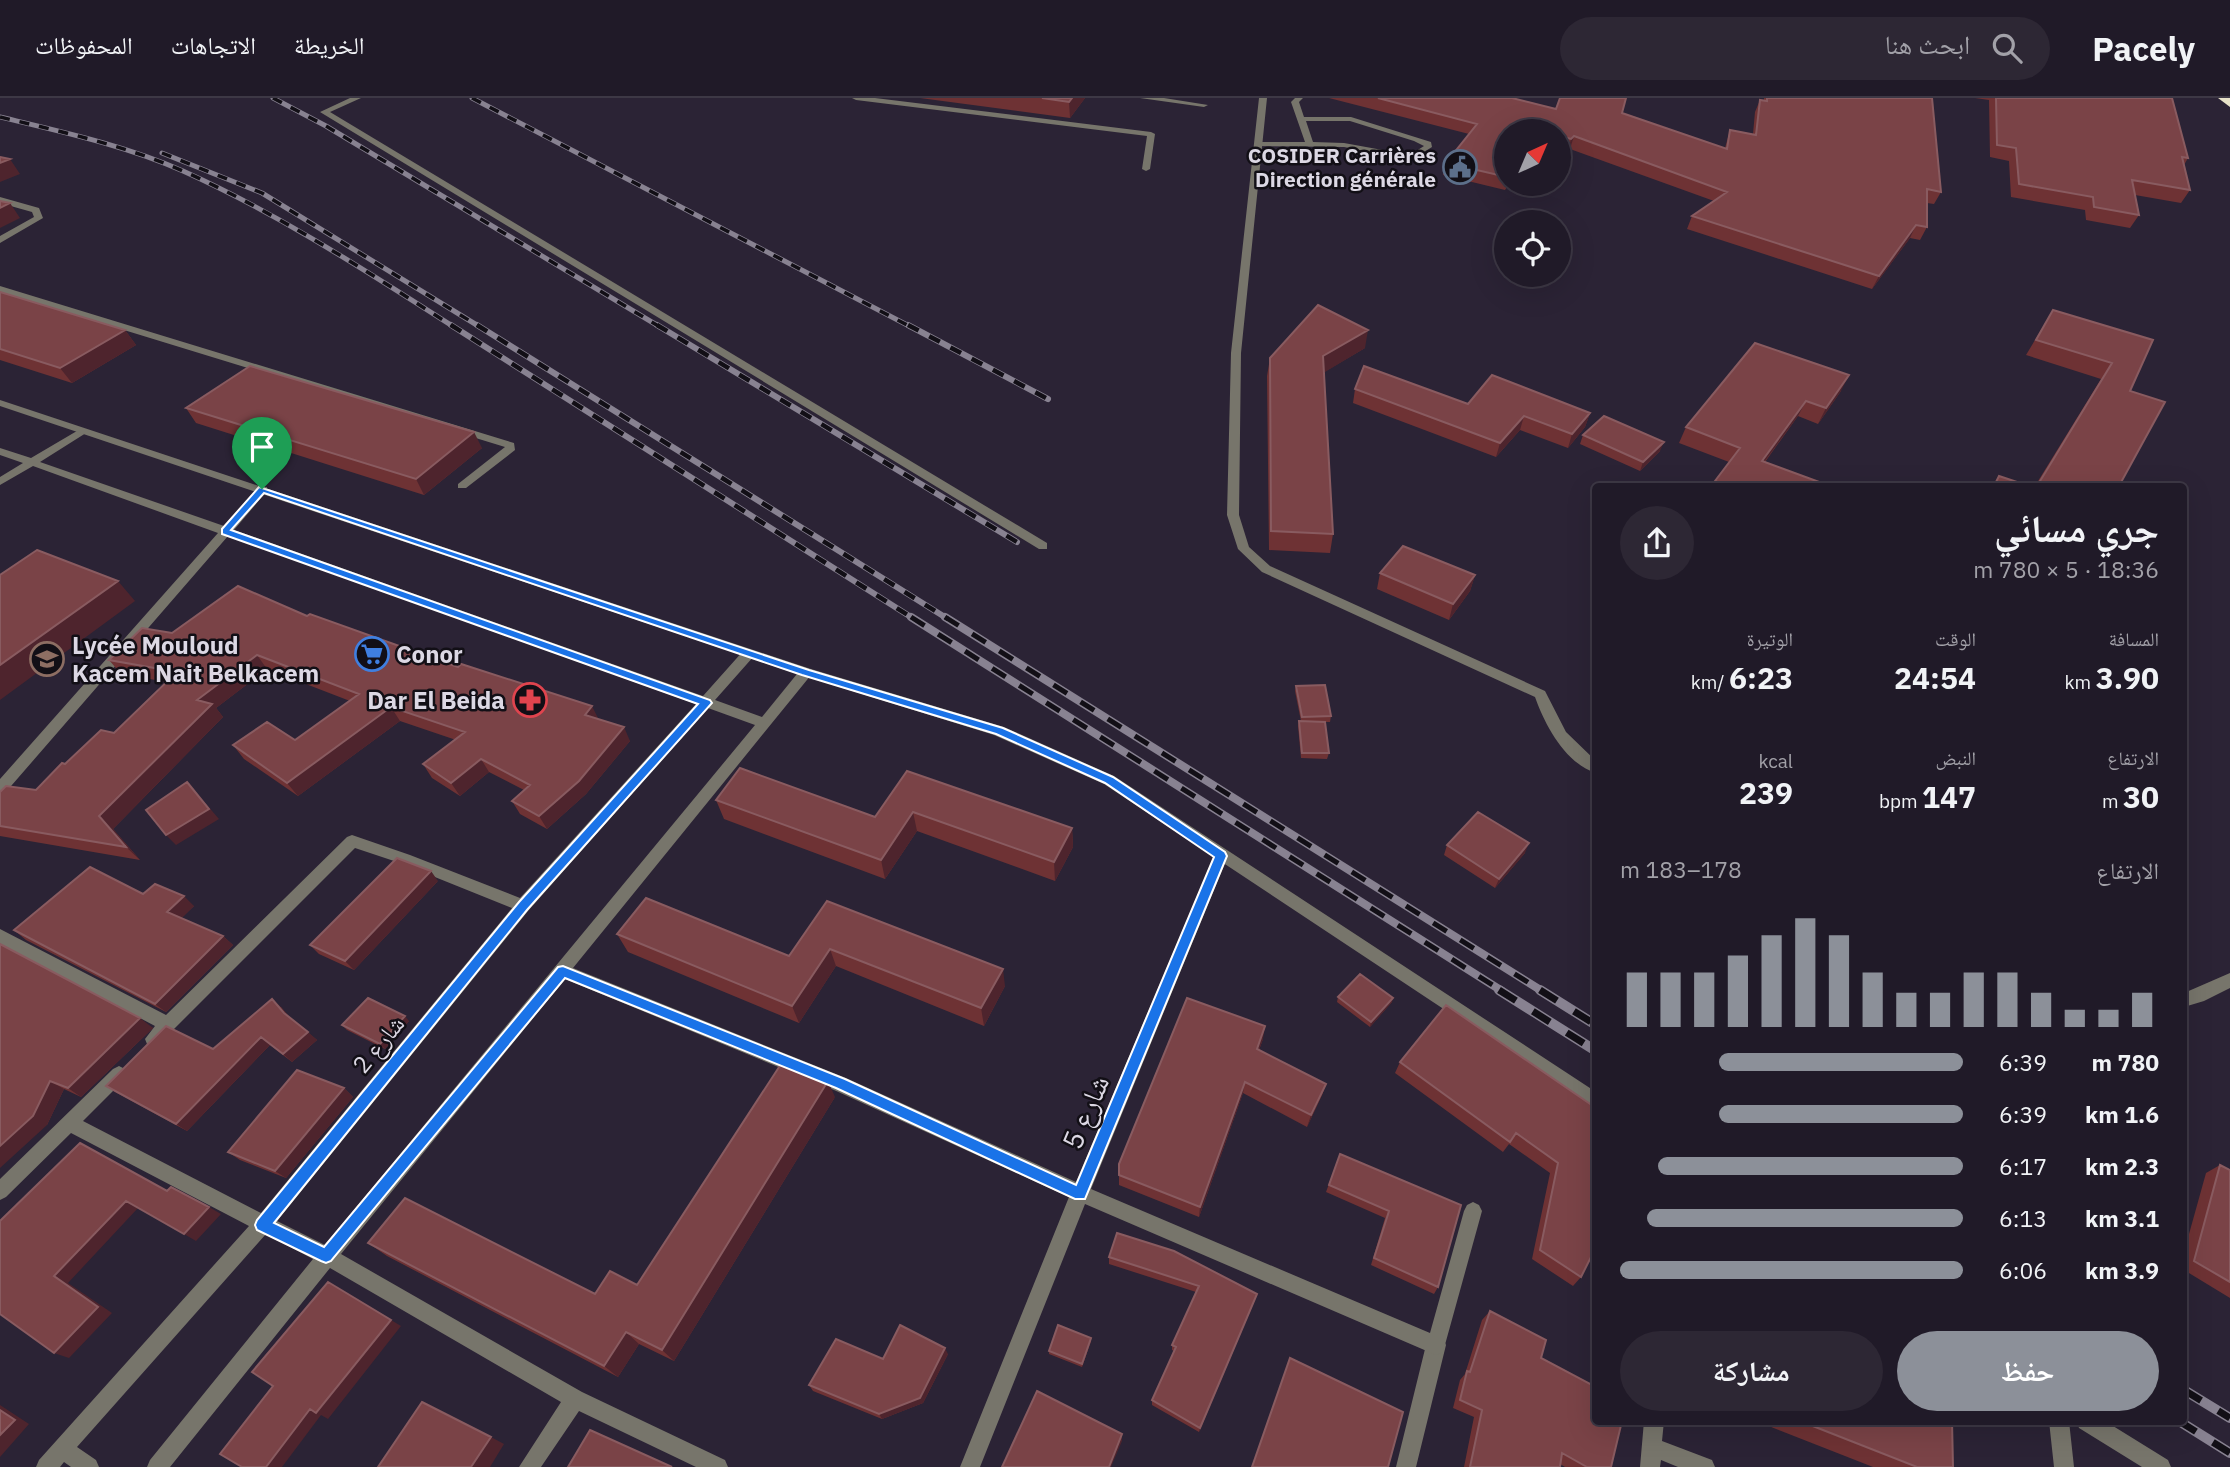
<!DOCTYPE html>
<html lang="ar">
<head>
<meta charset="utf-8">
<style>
  :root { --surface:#201a28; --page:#2d2734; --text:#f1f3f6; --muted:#a2a1a8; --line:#3d3845; --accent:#8c9099 }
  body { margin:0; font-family:"IBM Plex Sans","Noto Naskh Arabic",sans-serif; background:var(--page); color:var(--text); direction:rtl; height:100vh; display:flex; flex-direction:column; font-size:26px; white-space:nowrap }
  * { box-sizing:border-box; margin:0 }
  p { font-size:23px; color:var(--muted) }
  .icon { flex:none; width:38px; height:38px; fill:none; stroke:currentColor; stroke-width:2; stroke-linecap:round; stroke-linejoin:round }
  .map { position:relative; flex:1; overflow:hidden; direction:ltr }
  .panel { position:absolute; left:1592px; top:385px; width:595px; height:942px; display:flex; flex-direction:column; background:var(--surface); border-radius:7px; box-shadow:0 7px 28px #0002,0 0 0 2px var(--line); direction:rtl }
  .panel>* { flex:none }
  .needle { width:46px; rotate:44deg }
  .buttons { position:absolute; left:1494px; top:21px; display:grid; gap:14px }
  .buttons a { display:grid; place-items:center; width:77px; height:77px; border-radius:50%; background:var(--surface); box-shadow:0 7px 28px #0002,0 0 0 2px var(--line); font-size:35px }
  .pin { position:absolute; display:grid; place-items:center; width:60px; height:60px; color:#fff; margin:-72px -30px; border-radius:50% 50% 50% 0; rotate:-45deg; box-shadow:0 0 7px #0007 }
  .pin .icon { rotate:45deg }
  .round { display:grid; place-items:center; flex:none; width:74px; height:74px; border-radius:37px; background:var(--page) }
  .summary { display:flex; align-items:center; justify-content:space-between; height:119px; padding:0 28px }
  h1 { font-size:38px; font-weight:800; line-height:52px }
  .metrics { display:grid; grid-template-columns:repeat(3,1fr); gap:10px; height:119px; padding:7px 28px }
  .metrics div { display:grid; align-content:center }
  .metrics b { font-size:30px; font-weight:800 }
  .metrics small { font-size:19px; font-weight:400 }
  .metrics p { font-size:19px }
  .chart { height:196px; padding:14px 28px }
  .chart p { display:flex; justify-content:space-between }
  .chart svg { width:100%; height:126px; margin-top:7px; stroke:var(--accent); stroke-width:6 }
  .primary-button { display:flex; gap:14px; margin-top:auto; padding:14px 28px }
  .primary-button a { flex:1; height:80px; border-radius:42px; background:var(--accent); color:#fff; font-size:28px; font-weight:800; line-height:80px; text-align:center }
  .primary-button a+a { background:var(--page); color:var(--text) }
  ul { padding:0 28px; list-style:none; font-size:23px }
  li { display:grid; grid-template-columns:112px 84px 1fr; align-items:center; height:52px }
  li i { height:18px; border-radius:9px; background:var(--accent) }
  header { display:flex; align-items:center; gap:42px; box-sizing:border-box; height:98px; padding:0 35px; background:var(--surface); border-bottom:2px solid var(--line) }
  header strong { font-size:33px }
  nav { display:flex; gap:38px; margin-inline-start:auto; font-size:24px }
  .search { width:490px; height:63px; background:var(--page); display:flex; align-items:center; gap:18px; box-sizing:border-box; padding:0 24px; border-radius:38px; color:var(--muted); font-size:26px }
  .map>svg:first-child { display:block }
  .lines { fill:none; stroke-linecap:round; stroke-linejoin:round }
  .service { fill:#77756b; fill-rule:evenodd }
  .minor { fill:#77756b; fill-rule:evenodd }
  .tertiary { fill:#77756b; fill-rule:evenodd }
  .motorway { fill:#e7e2c9; fill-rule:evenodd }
  .rail-far3-casing { stroke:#888291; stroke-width:5 }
  .rail-far2-casing { stroke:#888291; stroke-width:6 }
  .rail-far1-casing { stroke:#888291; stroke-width:8 }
  .rail-casing { stroke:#888291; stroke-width:10 }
  .rail-far3 { stroke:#120f16; stroke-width:3.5; stroke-dasharray:10; stroke-linecap:butt }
  .rail-far2 { stroke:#120f16; stroke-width:4.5; stroke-dasharray:12; stroke-linecap:butt }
  .rail-far1 { stroke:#120f16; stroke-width:5; stroke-dasharray:16; stroke-linecap:butt }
  .rail { stroke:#120f16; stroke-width:7; stroke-dasharray:20; stroke-linecap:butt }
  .wall { fill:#6e3234 }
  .shaded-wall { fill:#4e242d }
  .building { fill:#7a4347; stroke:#895b60; stroke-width:2 }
  .route { fill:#1a73e8; stroke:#fff; stroke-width:2; fill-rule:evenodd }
  .labels { text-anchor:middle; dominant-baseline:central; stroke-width:5; stroke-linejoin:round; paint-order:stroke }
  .far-poi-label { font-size:21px; font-weight:bold; fill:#dcd8e4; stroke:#120f16; text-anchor:end }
  .poi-label { font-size:24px; font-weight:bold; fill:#dcd8e4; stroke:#120f16; text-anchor:start }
  .street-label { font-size:24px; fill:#dcd8e4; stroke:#120f16 }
  .near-street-label { font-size:28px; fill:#dcd8e4; stroke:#120f16 }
</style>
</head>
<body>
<header>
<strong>Pacely</strong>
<div class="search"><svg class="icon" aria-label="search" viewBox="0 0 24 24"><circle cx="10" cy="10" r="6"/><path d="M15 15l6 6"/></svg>ابحث هنا</div>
<nav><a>الخريطة</a><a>الاتجاهات</a><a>المحفوظات</a></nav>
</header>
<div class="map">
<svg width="2230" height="1369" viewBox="0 0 2230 1369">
  <rect width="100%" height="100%" fill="#2b2335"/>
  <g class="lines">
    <path class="service" d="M350 0H361L330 14 1047 445V451H1039L320 14Z
      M852 0H875L1151 34 1155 36 1150 71 1146 73 1142 71 1147 38 856 2Z
      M1140 0H1164L1208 7 1204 9Z
      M1295 0H1303L1299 4 1304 19H1351L1431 44 1432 49 1411 62 1344 49 1255 48V44H1305L1291 4ZM1306 23H1350L1414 43 1424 48 1410 57 1344 45 1313 44Z
      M1436 1237 1443 1240 1446 1247 1416 1369H1396L1426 1247 1429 1240Z"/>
    <path class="minor" d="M1259 0H1267L1241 255 1239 417 1249 449 1270 468 1545 593 1566 634 1596 663V675C1565 665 1545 627 1535 599L1262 474 1238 451 1227 417 1231 255Z
      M0 99 39 110 43 120 0 145V138L34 119 32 114 0 105Z
      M0 188 514 345 515 352 466 390H458V386L505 349 0 194Z
      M82 330 87 333 86 335 40 364 224 428 259 389H267V393L234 432 703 598 744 552H754L755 555 754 558 715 602 762 619 801 571H811L812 574 811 577 573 870 846 980 1076 1084 1214 758 1216 754 1221 752 1226 754 1228 758 1091 1091 1430 1235 1464 1113 1467 1107 1473 1104 1479 1107 1482 1113 1443 1254 1436 1257 1085 1106 980 1369H960L1069 1099 834 992 565 881 341 1156 582 1294 725 1362 728 1369H696L579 1313 541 1369H519L561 1304 330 1170 170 1369H147L150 1362 313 1161 266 1136 77 1349 96 1362 99 1369H71L64 1364 60 1369H36L39 1362 249 1128 71 1035 6 1099 0 1102V1081L113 971 119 968 125 971 127 976 125 981 83 1023 261 1115 512 810 400 765 355 750 159 946 153 948 147 946 145 941 155 928 0 846V831L166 917 347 739 352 737 410 757 520 800 696 606 228 438 5 695 0 696V681L218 435 33 368 0 387V379L23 365 0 357V350L31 360ZM708 610 755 627 325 1147 277 1123 528 813Z
      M2230 875V890L2204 903 2184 909V895Z
      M1644 1323H1664L1662 1343 1712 1362 1715 1369H1678L1661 1362 1660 1369H1640Z"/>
    <path class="tertiary" d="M0 302 811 571 1004 629 1114 678 1596 994V1012L1104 686 994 637 801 577 0 308Z
      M2049 1323H2069L2074 1369H2054Z
      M2076 1323H2105L2168 1362 2171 1369H2142L2079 1330Z"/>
    <path class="motorway" d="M2218 0H2230V9Z"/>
    <g class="rail-far3-casing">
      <path id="rail-far3" d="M273 0 326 28 660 229
        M472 0 911 229
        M0 19C62 34 124 47 183 73 279 116 366 173 454 229
        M162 55 262 95 480 229"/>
    </g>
    <g class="rail-far2-casing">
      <path id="rail-far2" d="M451 227 914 521
        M477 227 948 521
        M657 227 1017 444
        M908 227 1048 301"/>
    </g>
    <g class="rail-far1-casing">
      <path id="rail-far1" d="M911 519 1502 893
        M945 519 1542 893"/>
    </g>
    <g class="rail-casing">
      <path id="rail" d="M1499 892 1596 953
        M1540 892 1596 927
        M2184 1292 2230 1320
        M2179 1323 2230 1355"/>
    </g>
    <use href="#rail-far3" class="rail-far3"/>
    <use href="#rail-far2" class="rail-far2"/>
    <use href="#rail-far1" class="rail-far1"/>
    <use href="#rail" class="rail"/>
  </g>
  <path class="wall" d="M920 0H1085L1070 20Z
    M1329 0H1512L1556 11 1622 15 1725 50 1730 32 1753 36 1755 14 1760 2 1764 3V0H1932L1941 94 1934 106 1927 105V129L1920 142 1910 140 1872 191 1687 131 1692 118 1714 103 1570 51 1568 53 1559 51V33H1507V86H1509L1505 92 1443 77 1446 65 1469 36Z
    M1975 0H2172L2188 60 2184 67 2190 92 2181 105 2135 97 2139 117 2130 130 2086 122 2085 112 2011 99 2009 63 1990 59 1989 2Z
    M0 194 125 232 136 247 72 285 0 262Z
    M2053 212 2153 242 2130 293 2119 388H2035L2101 281 2026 257Z
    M1365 250 1324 274 1333 436 1330 455 1269 452 1267 278 1270 260Z
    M1355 291 1468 306 1590 315 1585 329 1568 350 1520 332 1496 359 1353 305Z
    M1841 293 1818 326 1798 318 1765 364 1830 388H1712L1715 383 1729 364 1679 345 1686 329Z
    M186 310 482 350 424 397 196 325Z
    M1583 337 1660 353 1640 373 1580 346Z
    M1380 475 1475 477 1470 493 1449 522 1377 491Z
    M307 518 598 621 630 643 586 696 547 731 520 716 512 703 524 692 489 674 460 698 432 680 423 666 456 642 400 623 298 698 244 661 233 647 295 642 350 603 267 571 216 610 223 619 113 731 140 762 0 738V694L36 692 65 666 114 635 167 584 121 576 109 562 172 535Z
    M1296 588 1331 618 1330 624H1325L1329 655 1327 661 1301 660 1298 628 1299 623H1301L1295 593Z
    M907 673 1072 730 1073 749 1055 783 917 733 885 781 724 721 716 702 875 719Z
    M1447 747 1525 755 1495 790 1444 757Z
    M438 783 354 872 319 856 310 847Z
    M143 796 194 808 181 820 223 838 233 847 166 914 26 842 14 832Z
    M827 803 1005 888 984 928 836 868 799 925 628 854 617 836 789 858Z
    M0 846 153 930 81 999 64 991 47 1027Z
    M1338 899 1392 904 1370 929 1337 904Z
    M281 909 290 920 317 942 292 964 270 947 187 1033 117 995 106 988 213 951Z
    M409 923 385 951 347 932 342 927Z
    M1263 941 1259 952 1326 986 1322 997 1307 1029 1243 995 1199 1119 1119 1087V1066Z
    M1400 964 1596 1010V1167L1589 1163 1581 1179 1573 1188 1532 1161 1550 1075 1509 1046 1503 1054 1395 975Z
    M344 990 353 999 286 1080 240 1062 228 1054Z
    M835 999 674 1263 639 1246 618 1279 387 1158 368 1145 595 1196 637 1187Z
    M1340 1056 1461 1107 1438 1189 1434 1196 1371 1167 1385 1120 1326 1094Z
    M2220 1067 2230 1072V1200L2184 1172V1154L2206 1075Z
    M1109 1159 1255 1202 1199 1334 1152 1307V1302L1174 1253 1172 1252V1247L1196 1194 1109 1166Z
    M1490 1213 1541 1260 1611 1369H1565L1560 1366V1369H1464L1474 1319 1453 1310 1460 1282 1465 1276 1482 1222Z
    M1091 1240V1243L1082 1269 1049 1256V1253Z
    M948 1256 923 1305 882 1321 813 1293 809 1287 883 1261Z
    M1290 1260 1388 1369H1252Z
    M1756 1323H1952L1953 1369H1873Z"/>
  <path class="shaded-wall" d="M1072 0H1085L1070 20 1069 4Z
    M1574 38 1570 51 1568 53 1571 41Z
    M10 61 20 76 0 84V65Z
    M10 105 20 120 0 130V110Z
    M1916 127 1910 140 1872 191 1879 178Z
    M125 232 136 247 72 285 60 270Z
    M1368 232 1365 250 1320 277 1323 258Z
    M1849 277 1841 293 1818 326 1826 310Z
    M1806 303 1798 318 1754 378 1762 363Z
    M1590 315 1585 329 1568 350 1572 336Z
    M1524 318 1520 332 1496 359 1500 345Z
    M474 334 482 350 424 397 416 381Z
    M1664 344 1660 353 1640 373 1643 364Z
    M1475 477 1470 493 1449 522 1453 506Z
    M118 483 135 503 0 602V567Z
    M257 557 267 571 216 610 223 619 113 731 140 762 126 749 99 718 197 602Z
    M592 608 599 622 585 617Z
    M391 609 400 623 298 698 287 685Z
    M624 629 630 643 586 696 547 731 539 718Z
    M481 661 489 674 460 698 451 685Z
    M187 684 219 721 176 747 166 737Z
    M913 714 917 733 885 781 881 762Z
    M1072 730 1073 749 1055 783 1054 764Z
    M1529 745 1525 755 1495 790 1499 781Z
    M431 773 438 783 354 872 345 863Z
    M184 798 194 808 178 824 167 814Z
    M223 838 233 847 166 914 155 906Z
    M830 851 836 868 799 925 792 908Z
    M1003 871 1005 888 984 928 981 910Z
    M1393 900 1392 904 1370 929 1371 924Z
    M272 901 281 909 293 923 284 915Z
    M405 918 409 923 385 951 380 946Z
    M140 920 153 930 81 999 68 990Z
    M1265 928 1263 941 1255 963 1257 951Z
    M308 934 317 942 292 964 283 956Z
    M261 939 270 947 187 1033 176 1026Z
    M50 983 64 991 47 1027 0 1070V1048Z
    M828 983 835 999 674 1263 662 1252Z
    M1245 984 1243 995 1199 1119 1200 1109Z
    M1326 986 1322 997 1307 1029 1311 1017Z
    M344 990 353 999 286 1080 275 1073Z
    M126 1103 138 1110 68 1185 112 1215 69 1260 54 1255V1178Z
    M209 1109 221 1116 196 1143 184 1136Z
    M1257 1196 1255 1202 1199 1334 1200 1330Z
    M391 1222 401 1228 328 1321 321 1317 282 1369H266L310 1311Z
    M626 1234 639 1246 618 1279 604 1268Z
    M1091 1240V1243L1082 1269V1266Z
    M945 1250 948 1256 923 1305 882 1321 879 1316Z
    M0 1307 29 1326 0 1359Z
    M1122 1336V1343L1111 1369H1109Z
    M491 1339 504 1346 490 1369H471Z"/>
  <path class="building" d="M1042 0H1072L1069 4Z
    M1378 0H1512L1556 11 1560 0H1626L1622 15 1727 51 1730 32 1756 37 1760 2 1767 3V0H1932L1941 94 1927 91V129L1916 127 1879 178 1692 118 1727 94 1574 38 1571 41 1559 38V33H1507V79L1446 65 1477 26Z
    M1996 0H2172L2188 60 2182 59 2190 92 2132 82 2139 117 2094 109 2093 99 2019 86 2016 50 1997 47Z
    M0 59 10 61 0 65Z
    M0 103 10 105 0 110Z
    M0 194 125 232 60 270 0 251Z
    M1318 207 1368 232 1323 258 1333 436 1271 433 1270 260Z
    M2053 212 2153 242 2130 293 2165 304 2119 388H2037L2112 265 2036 242Z
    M1755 245 1849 277 1826 310 1806 303 1762 363 1830 388H1728L1715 383 1740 350 1686 329Z
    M250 268 474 334 416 381 186 310Z
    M1364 268 1468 306 1492 277 1590 315 1572 336 1524 318 1500 345 1355 291Z
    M1604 318 1664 344 1643 364 1583 337Z
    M1999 378 2029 388H1994Z
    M1403 448 1475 477 1453 506 1380 475Z
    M37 452 118 483 0 567V477Z
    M238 488 307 518 310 516 458 569 461 566 592 608 585 617 624 629 579 683 539 718 512 703 530 687 481 661 451 685 423 666 465 634 391 609 287 685 233 647 267 624 295 642 359 596 257 557 197 602 212 606 99 718 126 749 0 728V694L6 688 36 692 62 665 65 666 101 632 114 635 177 574 109 562 142 530 172 535Z
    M1325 587 1331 618 1302 619 1296 588Z
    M1299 623 1325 624 1329 655H1302Z
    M740 670 875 719 907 673 1072 730 1054 764 913 714 881 762 716 702Z
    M187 684 209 711 166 737 146 712Z
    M1478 714 1529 745 1499 781 1447 747Z
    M397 760 431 773 345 863 310 847Z
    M90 769 143 796 155 786 184 798 167 814 223 838 155 906 14 832Z
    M646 800 789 858 827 803 1003 871 981 910 830 851 792 908 617 836Z
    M0 846 140 920 68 990 50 983 33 1018 0 1048Z
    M1360 876 1393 900 1371 924 1338 899Z
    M368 900 405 918 380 946 342 927Z
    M1187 900 1265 928 1257 951 1326 986 1311 1017 1245 984 1200 1109 1119 1077V1066Z
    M272 901 284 915 308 934 283 956 261 939 176 1026 106 988 166 928 213 951Z
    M1446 907 1596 1010V1154L1594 1153 1581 1179 1540 1152 1558 1065 1516 1035 1510 1044 1400 964Z
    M783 963 828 983 662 1252 626 1234 604 1268 368 1145 405 1100 595 1196 610 1173 637 1187Z
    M297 972 344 990 275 1073 228 1054Z
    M80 1045 167 1093 171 1089 209 1109 184 1136 126 1103 54 1178 98 1209 54 1255 0 1216V1123Z
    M1340 1056 1461 1107 1438 1189 1374 1160 1389 1113 1329 1087Z
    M2220 1067 2230 1072V1184L2194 1163Z
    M1117 1135 1174 1153 1257 1196 1200 1330 1152 1302 1176 1249 1172 1247 1199 1188 1109 1159Z
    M328 1184 391 1222 316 1315 310 1311 266 1369H242L220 1356 273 1288 252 1274Z
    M1490 1213 1546 1242 1541 1260 1596 1289V1323H1622L1611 1369H1587L1562 1355 1560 1369H1470L1482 1312 1460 1302 1467 1273 1470 1274Z
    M900 1227 945 1250 920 1300 879 1316 809 1287 836 1241 883 1261Z
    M1058 1227 1091 1240 1082 1266 1049 1253Z
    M1290 1260 1403 1314 1388 1369H1252Z
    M1037 1293 1122 1336 1109 1369H1002Z
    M422 1304 491 1339 471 1369H378Z
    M0 1312 15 1322 0 1337Z
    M1800 1323H1952L1953 1369H1917Z
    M590 1332 672 1369H568Z"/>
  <path class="route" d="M259 389 809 572 1003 630 1113 679 1225 754 1227 758 1085 1101H1075L836 990 565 880 331 1163 326 1165 321 1163 257 1132 255 1127 257 1122 519 804 698 606 222 436V431ZM264 395 802 577 996 636 1105 685 1214 759 1076 1087 845 981 563 868 558 869 324 1149 274 1125 527 812 712 605 710 602 231 432Z"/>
  <defs>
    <g id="civic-ring" transform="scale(1.75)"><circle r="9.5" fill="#120f16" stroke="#5c6f8a" stroke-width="1.5"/><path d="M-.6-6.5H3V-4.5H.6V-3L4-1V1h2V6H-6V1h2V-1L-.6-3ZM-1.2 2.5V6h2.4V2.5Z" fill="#5c6f8a"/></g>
    <g id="supermarket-ring" transform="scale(1.75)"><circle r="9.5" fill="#120f16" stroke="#3f7fe0" stroke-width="1.5"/><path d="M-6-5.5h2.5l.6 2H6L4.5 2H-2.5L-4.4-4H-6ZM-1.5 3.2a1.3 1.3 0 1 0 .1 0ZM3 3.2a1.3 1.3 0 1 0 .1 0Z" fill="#3f7fe0"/></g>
    <g id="school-ring" transform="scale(1.75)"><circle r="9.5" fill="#120f16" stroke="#8d6e63" stroke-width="1.5"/><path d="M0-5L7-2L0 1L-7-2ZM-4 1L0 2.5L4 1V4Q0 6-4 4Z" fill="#8d6e63"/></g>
    <g id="pharmacy-ring" transform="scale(1.75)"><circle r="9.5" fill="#120f16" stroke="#e0444e" stroke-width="1.5"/><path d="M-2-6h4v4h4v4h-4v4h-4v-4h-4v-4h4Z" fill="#e0444e"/></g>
  </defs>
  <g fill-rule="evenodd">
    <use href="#civic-ring" x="1460" y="69"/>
    <use href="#supermarket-ring" x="372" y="556"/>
    <use href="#school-ring" x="47" y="561"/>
    <use href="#pharmacy-ring" x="530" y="602"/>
  </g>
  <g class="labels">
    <g class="far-poi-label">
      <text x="1436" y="57">COSIDER Carrières<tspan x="1436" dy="24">Direction générale</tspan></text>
    </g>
    <g class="poi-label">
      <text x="72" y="547">Lycée Mouloud<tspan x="72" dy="28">Kacem Nait Belkacem</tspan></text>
      <text x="396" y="556">Conor</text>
      <text x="505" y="602" text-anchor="end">Dar El Beida</text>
    </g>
    <g class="street-label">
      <text transform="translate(378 946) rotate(-51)">شارع 2</text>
    </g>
    <g class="near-street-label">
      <text transform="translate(1085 1014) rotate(-67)">شارع 5</text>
    </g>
  </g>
</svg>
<div class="buttons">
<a><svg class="needle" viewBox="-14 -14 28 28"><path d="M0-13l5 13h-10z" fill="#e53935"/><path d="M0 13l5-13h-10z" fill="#a2a1a8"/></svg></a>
<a><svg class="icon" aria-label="locate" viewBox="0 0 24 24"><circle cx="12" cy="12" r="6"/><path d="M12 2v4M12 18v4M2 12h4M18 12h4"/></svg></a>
</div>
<div class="pin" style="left:262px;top:391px;background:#1e9e55"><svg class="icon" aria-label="arrive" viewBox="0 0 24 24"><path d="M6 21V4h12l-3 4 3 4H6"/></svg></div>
<section class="panel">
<div class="summary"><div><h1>جري مسائي</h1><p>18:36 · 5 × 780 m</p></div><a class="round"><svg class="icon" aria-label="share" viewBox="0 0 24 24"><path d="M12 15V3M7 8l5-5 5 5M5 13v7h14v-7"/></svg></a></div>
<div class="metrics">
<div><p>المسافة</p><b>3.90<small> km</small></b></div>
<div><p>الوقت</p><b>24:54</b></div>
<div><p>الوتيرة</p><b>6:23<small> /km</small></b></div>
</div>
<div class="metrics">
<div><p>الارتفاع</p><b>30<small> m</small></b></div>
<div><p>النبض</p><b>147<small> bpm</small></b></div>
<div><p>kcal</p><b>239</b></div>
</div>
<div class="chart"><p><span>الارتفاع</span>178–183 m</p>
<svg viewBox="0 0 160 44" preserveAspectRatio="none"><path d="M5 44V25M15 44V25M25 44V25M35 44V19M45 44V12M55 44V6M65 44V12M75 44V25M85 44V32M95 44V32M105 44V25M115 44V25M125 44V32M135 44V38M145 44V38M155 44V32"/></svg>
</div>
<ul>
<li><b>780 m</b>6:39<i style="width:71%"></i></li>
<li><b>1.6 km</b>6:39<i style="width:71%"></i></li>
<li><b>2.3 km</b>6:17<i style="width:89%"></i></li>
<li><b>3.1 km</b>6:13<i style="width:92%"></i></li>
<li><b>3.9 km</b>6:06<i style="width:100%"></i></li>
</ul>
<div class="primary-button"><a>حفظ</a><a>مشاركة</a></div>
</section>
</div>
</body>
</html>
